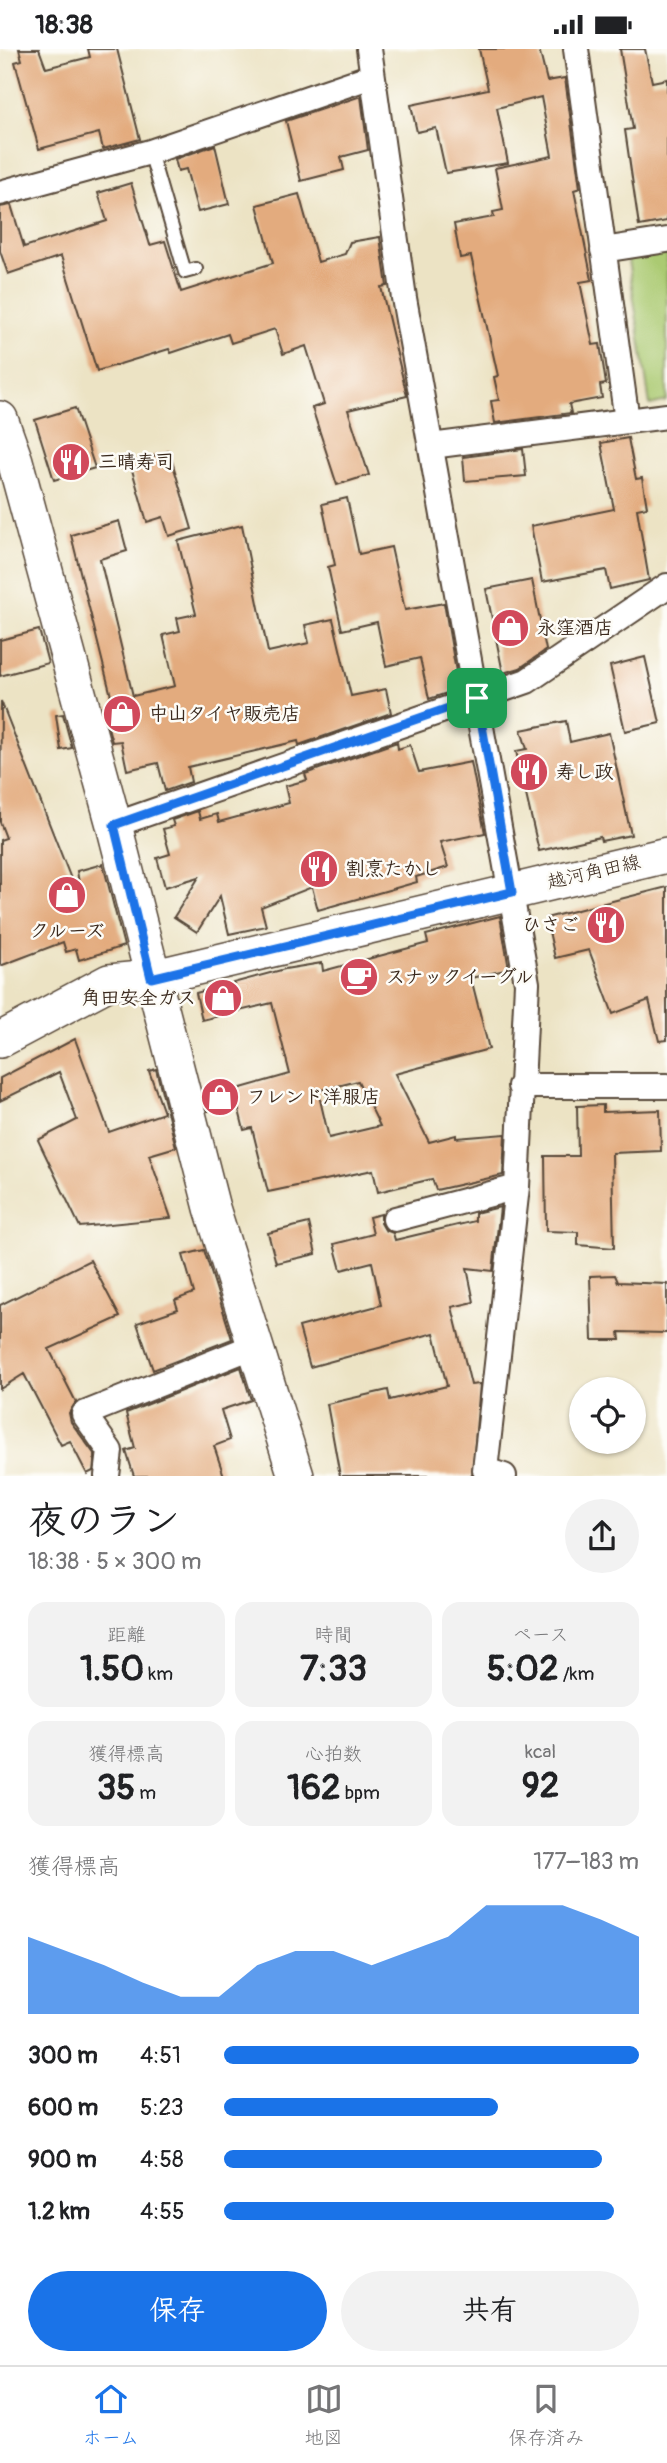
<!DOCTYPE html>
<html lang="ja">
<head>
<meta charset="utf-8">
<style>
  :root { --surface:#fff; --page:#f2f2f2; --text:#202124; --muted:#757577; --line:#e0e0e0; --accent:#1a73e8 }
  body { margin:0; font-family:Pangolin,"Klee One",sans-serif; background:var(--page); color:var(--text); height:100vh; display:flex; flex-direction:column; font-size:26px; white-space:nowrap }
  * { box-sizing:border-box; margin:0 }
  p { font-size:23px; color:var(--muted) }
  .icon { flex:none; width:38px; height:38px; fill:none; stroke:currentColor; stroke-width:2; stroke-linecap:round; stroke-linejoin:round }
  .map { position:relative; height:1427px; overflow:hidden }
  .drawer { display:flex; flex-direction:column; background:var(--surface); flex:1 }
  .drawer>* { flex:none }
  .controls { position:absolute; left:569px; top:1328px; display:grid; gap:14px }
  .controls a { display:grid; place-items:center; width:77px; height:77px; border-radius:50%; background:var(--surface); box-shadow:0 2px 5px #0004; font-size:35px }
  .pin { position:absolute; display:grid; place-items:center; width:60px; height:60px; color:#fff; margin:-30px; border-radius:14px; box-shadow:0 4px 10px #0006 }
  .round { display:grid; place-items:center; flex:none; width:74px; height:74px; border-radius:37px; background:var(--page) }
  .headline { display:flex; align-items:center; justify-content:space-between; height:119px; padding:0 28px }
  h1 { font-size:38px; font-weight:700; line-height:52px }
  .figures { display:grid; grid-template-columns:repeat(3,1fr); gap:10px; height:119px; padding:7px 28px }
  .figures div { display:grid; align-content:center; border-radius:18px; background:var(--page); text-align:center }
  .figures b { font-size:35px; font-weight:700 }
  .figures small { font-size:19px; font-weight:400 }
  .figures p { font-size:19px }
  .chart { height:196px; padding:14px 28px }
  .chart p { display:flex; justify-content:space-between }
  .chart svg { width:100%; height:126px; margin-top:7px; fill:var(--accent); opacity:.7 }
  .primary-button { display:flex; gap:14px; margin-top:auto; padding:14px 28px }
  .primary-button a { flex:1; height:80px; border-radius:42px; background:var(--accent); color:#fff; font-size:28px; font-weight:700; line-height:80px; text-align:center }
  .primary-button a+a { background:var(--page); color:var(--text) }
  ul { padding:0 28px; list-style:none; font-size:23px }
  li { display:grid; grid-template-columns:112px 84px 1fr; align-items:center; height:52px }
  li i { height:18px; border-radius:9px; background:var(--accent) }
  .status { display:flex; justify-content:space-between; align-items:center; height:49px; padding:0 35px; background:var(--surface); direction:ltr }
  .status svg { height:19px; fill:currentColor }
  .dock { display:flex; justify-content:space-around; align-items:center; height:98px; border-top:2px solid var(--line); background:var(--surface); font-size:19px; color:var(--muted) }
  .dock a { display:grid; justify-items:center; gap:4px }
  .dock .current { color:var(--accent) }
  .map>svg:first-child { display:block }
  .green { fill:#abca72; stroke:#737a48; stroke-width:2 }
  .building { fill:#e3ab7e; fill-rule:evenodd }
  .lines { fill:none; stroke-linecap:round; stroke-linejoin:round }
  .lane-casing { stroke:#564637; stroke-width:16 }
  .street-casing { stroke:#564637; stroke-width:28 }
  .secondary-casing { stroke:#564637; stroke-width:38 }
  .lane { stroke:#fff; stroke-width:12 }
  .street { stroke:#fff; stroke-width:24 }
  .secondary { stroke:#fff; stroke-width:35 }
  .route-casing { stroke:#fff; stroke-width:14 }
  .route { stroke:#1a73e8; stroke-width:9 }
  .labels { text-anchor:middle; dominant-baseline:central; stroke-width:5; stroke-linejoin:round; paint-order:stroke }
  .poi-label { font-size:19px; font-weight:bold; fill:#3b2a1e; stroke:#fdfcf7; text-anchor:start }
  .street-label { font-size:19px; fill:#3b2a1e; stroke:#fdfcf7 }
</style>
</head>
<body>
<div class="status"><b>18:38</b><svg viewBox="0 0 49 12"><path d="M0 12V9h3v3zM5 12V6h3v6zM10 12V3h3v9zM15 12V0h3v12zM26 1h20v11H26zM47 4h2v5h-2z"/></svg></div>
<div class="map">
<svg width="667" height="1427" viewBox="0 0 667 1427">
  <rect width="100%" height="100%" fill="#fdfcf7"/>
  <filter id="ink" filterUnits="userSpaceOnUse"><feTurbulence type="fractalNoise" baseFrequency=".0143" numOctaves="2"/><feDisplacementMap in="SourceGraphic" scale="14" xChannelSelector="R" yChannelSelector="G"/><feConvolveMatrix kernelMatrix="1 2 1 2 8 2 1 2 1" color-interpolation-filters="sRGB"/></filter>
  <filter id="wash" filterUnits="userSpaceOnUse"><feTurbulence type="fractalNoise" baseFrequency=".00686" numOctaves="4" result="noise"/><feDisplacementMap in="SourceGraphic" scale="28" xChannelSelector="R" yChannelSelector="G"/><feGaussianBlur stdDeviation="1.57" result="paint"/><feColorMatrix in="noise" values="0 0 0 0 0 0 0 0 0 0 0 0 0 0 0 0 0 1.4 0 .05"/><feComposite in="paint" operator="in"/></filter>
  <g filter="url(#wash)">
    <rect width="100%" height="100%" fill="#ece3c4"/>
    <path class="green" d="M667 199V352L650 356 627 205Z"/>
    <g id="blocks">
      <path class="building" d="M19 0H39L46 19 90 8 88 0H117L140 90 103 100 99 84 39 100 15 13 22 11Z
        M479 0H539L547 32 565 29 580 139 574 141 592 231 580 233 593 296 600 295 606 335 600 336 602 349 569 355 571 364 495 374 491 352 499 351 494 328 498 327 471 207 460 209 454 175 494 168 493 163 503 161 495 119 552 107 541 48 497 59 508 114 446 124 436 79 417 83 411 56 488 40Z
        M620 0H645L652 33 667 30V172L639 177 625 81 633 80Z
        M361 47 368 101 341 108 344 121 301 132 286 72Z
        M215 96 229 155 198 163 186 120 178 122 175 110Z
        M131 134 150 196 165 192 181 243 273 214 257 156 299 145 318 213 345 205 350 193 380 188 387 237 381 238 407 347 348 361 369 426 337 436 312 359 324 355 306 297 283 305 275 280 231 294 228 285 171 304 169 300 97 322 61 207 8 225 0 202V158L11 156 24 198 107 172 98 144Z
        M75 359 95 419 54 431 35 371Z
        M628 389 636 430 642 429 647 458 637 460 649 531 610 540 606 521 542 533 531 477 614 460 601 394Z
        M523 400 526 427 465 432 463 408Z
        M169 402 192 480 169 487 163 468 147 473 130 414Z
        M347 449 359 505 391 498 405 561 444 554 459 640 429 650 420 609 386 617 377 573 342 581 328 518 335 516 322 455Z
        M119 472 127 502 100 510 133 647 175 637 163 586 180 582 177 569 196 565 178 492 242 476 268 603 309 594 305 576 333 570 351 647 386 640 391 664 299 696 298 692 188 718 191 733 165 742 158 714 127 721 121 692 112 693 103 660 114 659 71 486Z
        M532 531 546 601 520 619 503 624 486 540Z
        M39 581 48 614 0 627V591Z
        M645 608 660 674 625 682 610 617Z
        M1 652 73 835 79 834 77 822 103 815 124 897 79 911 76 900 66 903 63 893 0 917V791L6 789 0 773Z
        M63 665 72 699 61 701 56 666Z
        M566 672 570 693 609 684 631 786 601 792 600 788 539 802 516 702 527 700 521 681Z
        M397 693 398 700 410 696 419 723 471 713 485 784 440 793 448 818 416 828 417 833 318 861 312 838 261 858 266 877 229 885 220 847 197 883 174 868 199 828 165 838 157 809 170 805 163 780 174 777 172 771 198 762 200 770 217 765 219 773 289 754 285 737 307 731 305 725Z
        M667 838V991L659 992 649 951 613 965 589 901 555 909 546 869Z
        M500 867 509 920 471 929 489 1000 395 1025 429 1093 456 1086V1089L505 1085 503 1126 436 1141 432 1130 378 1143 373 1121 268 1143 252 1079 244 1081 234 1041 290 1025 272 954 202 971 196 944 285 920 322 914 323 922 428 894 426 886ZM358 1032 380 1077 329 1089 318 1042Z
        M75 990 109 1083 164 1064 149 1022 156 1020 176 1098 149 1106 171 1169 80 1178 38 1091 77 1071 59 1023 0 1052V1029Z
        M231 1035 236 1055 208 1062 203 1043Z
        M603 1056V1063L660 1061 661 1102 612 1104 614 1199 578 1196V1183L546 1182 545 1107H578L577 1057Z
        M500 1158 493 1222 467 1219 474 1253 452 1258 471 1336 480 1335 472 1427H340L327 1355 388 1341 390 1351 447 1337 434 1284 310 1318 299 1278 381 1256 372 1213 341 1221 334 1195 373 1185 369 1168 381 1165V1174L385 1181 393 1184 395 1191 475 1172V1164Z
        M309 1174 316 1205 276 1214 268 1184Z
        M204 1201 232 1290 153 1321 137 1274 178 1260 175 1251 194 1244 183 1206Z
        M90 1211 120 1268 49 1300 76 1353 69 1364 71 1373 95 1406 93 1422 87 1425 70 1392 61 1396 24 1325 0 1340V1256Z
        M615 1226 618 1233 667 1235V1284L619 1283 620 1291H592L590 1227Z
        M241 1318 251 1351 221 1361 230 1391 214 1397 224 1427H134L126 1402 135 1399 126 1364Z"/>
    </g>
  </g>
  <g filter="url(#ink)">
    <use href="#blocks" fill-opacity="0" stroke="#564637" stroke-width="2"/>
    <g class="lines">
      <g class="lane-casing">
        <path id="lane" d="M150 103 185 223 196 220"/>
      </g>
      <g class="street-casing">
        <path id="street" d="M369 0 404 249 527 934 517 1138 485 1421 504 1427
          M576 0 627 372
          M0 144 150 103 372 27
          M603 201 667 191
          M431 397 667 367
          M114 776 527 632 667 537
          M520 1037H667
          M395 1170 517 1138
          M107 1427 110 1402 84 1365 254 1297"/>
      </g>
      <g class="secondary-casing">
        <path id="secondary" d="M0 370 15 412 114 776 212 1159 296 1427
          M0 991 109 933 151 929 667 806"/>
      </g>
      <use href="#lane" class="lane"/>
      <use href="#street" class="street"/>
      <use href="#secondary" class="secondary"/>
    </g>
  </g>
  <g class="lines" filter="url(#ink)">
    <g class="route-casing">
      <path id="route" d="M477 649 512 843 151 929 114 776Z"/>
    </g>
    <use href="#route" class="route"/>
  </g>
  <defs>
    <g id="restaurant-disc" transform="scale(2.0125)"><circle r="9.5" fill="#d1495b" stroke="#fdfcf7"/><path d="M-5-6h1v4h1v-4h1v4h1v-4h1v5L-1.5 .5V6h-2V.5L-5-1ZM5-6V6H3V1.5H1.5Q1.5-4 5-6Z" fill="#fff"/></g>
    <g id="shop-disc" transform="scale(2.0125)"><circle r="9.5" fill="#d1495b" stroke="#fdfcf7"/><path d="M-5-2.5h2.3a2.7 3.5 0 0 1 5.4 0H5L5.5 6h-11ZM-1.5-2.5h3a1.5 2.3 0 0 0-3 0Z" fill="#fff"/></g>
    <g id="cafe-disc" transform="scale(2.0125)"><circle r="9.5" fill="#d1495b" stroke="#fdfcf7"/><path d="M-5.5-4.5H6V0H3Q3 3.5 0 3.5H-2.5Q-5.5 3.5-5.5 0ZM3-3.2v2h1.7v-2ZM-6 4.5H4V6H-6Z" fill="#fff"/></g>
  </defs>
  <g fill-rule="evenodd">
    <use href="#restaurant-disc" x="71" y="413"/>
    <use href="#shop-disc" x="510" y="579"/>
    <use href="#shop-disc" x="122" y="665"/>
    <use href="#restaurant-disc" x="529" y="723"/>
    <use href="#restaurant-disc" x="319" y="820"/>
    <use href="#shop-disc" x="67" y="846"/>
    <use href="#restaurant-disc" x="606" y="876"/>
    <use href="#cafe-disc" x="359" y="928"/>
    <use href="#shop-disc" x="223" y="949"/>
    <use href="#shop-disc" x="220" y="1048"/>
  </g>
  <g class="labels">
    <g class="poi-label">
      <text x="98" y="413">三晴寿司</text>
      <text x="537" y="579">永窪酒店</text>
      <text x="149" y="665">中山タイヤ販売店</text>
      <text x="556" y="723">寿し政</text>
      <text x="346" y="820">割烹たかし</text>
      <text x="579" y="876" text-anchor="end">ひさご</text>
      <text x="67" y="882" text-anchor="middle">クルーズ</text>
      <text x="386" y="928">スナックイーグル</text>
      <text x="196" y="949" text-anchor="end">角田安全ガス</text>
      <text x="247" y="1048">フレンド洋服店</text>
    </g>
    <g class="street-label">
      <text transform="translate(594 823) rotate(-13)">越河角田線</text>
    </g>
  </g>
</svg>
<div class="controls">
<a><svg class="icon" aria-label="locate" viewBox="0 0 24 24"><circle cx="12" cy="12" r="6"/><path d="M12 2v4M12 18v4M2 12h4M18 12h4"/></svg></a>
</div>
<div class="pin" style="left:477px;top:649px;background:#1e9e55"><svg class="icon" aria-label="arrive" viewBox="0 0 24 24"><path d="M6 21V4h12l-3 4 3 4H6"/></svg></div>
</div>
<section class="drawer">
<div class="headline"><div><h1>夜のラン</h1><p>18:38 · 5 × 300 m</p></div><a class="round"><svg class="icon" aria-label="share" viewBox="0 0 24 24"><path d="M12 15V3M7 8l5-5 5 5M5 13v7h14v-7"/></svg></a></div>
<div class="figures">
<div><p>距離</p><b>1.50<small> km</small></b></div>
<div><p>時間</p><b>7:33</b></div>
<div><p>ペース</p><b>5:02<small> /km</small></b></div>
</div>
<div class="figures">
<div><p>獲得標高</p><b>35<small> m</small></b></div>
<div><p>心拍数</p><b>162<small> bpm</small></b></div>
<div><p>kcal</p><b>92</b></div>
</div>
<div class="chart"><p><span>獲得標高</span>177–183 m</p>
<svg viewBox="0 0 160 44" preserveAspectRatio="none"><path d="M0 44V17L10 22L20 27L30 33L40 38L50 38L60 27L70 22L80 22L90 27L100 22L110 17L120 6L130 6L140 6L150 11L160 17V44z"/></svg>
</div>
<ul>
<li><b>300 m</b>4:51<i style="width:100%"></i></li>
<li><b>600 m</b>5:23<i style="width:66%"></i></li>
<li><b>900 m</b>4:58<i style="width:91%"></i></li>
<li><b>1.2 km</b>4:55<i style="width:94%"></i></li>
</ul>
<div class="primary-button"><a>保存</a><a>共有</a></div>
</section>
<nav class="dock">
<a class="current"><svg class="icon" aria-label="home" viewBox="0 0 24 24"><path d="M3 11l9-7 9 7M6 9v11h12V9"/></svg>ホーム</a>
<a><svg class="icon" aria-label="map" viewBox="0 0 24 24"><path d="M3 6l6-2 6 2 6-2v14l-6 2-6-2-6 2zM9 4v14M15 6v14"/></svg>地図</a>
<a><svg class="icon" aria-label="saved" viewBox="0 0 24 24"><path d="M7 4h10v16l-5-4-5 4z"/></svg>保存済み</a>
</nav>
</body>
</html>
